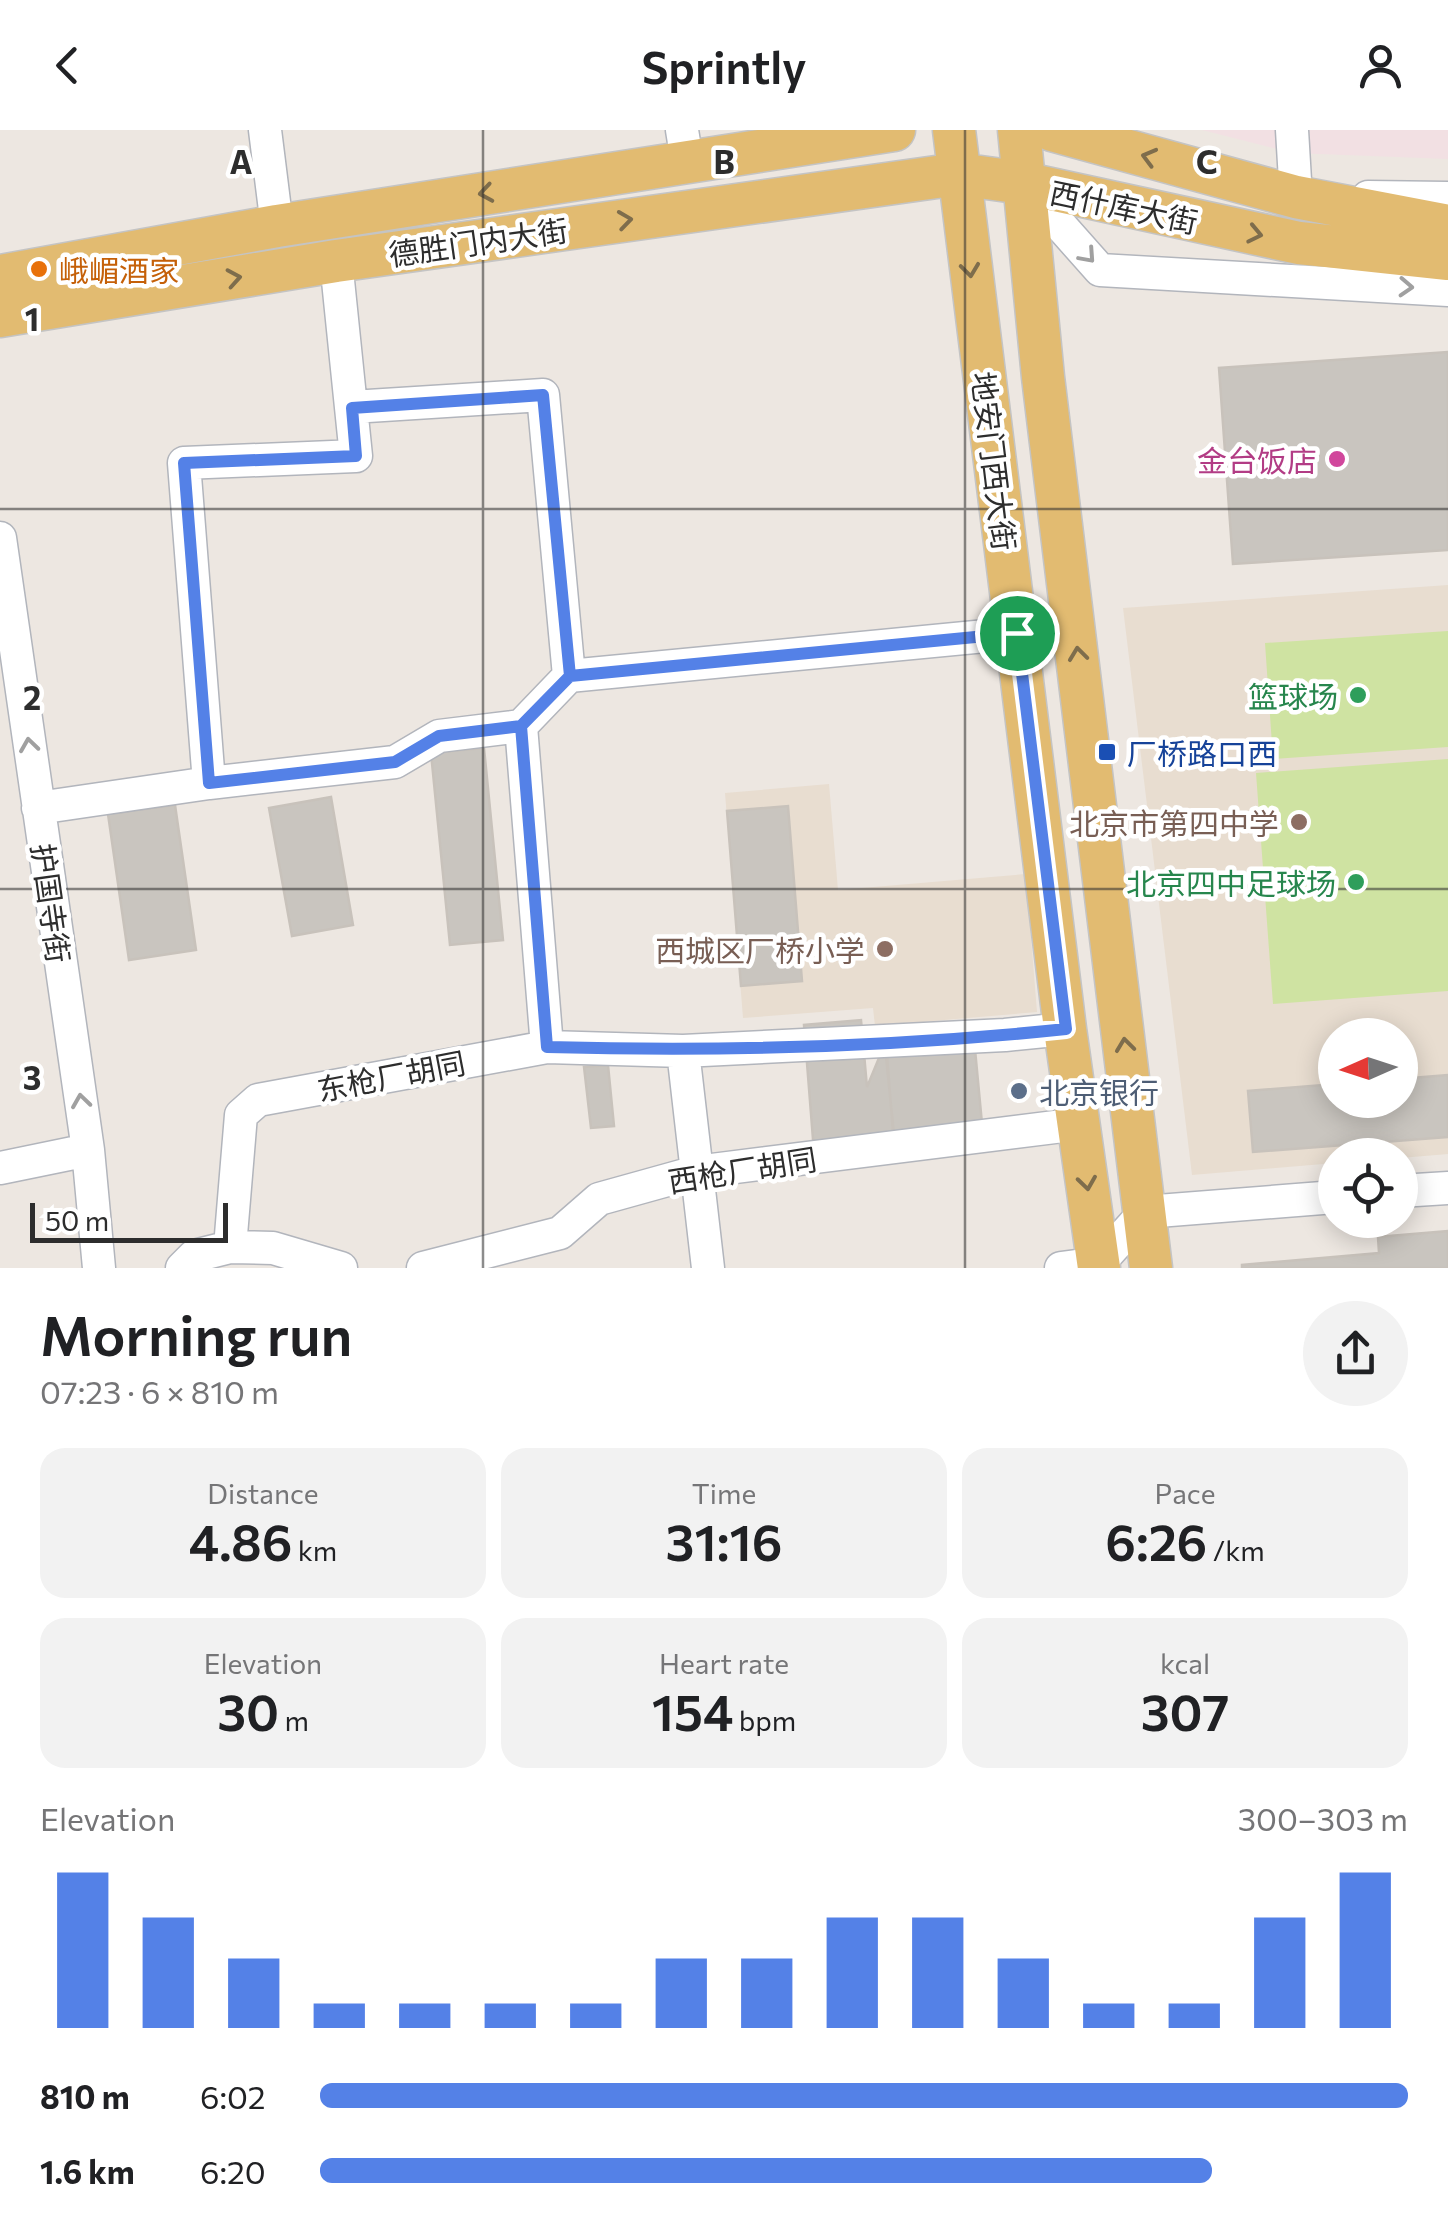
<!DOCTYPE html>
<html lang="en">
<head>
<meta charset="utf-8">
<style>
  :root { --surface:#fff; --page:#f2f2f2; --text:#202124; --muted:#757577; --accent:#5481e7 }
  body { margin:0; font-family:Commissioner,"Noto Sans SC",sans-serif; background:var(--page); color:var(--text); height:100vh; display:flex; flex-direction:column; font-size:38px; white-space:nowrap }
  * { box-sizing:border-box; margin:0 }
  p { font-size:32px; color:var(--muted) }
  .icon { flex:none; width:55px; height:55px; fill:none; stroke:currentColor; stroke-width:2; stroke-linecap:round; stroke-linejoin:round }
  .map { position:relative; height:1138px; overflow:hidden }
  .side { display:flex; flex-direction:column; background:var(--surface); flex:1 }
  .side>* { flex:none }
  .needle { width:65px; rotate:267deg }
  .buttons { position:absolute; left:1318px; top:888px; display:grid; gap:20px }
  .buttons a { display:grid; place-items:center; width:100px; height:100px; border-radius:50%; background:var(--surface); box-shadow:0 5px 25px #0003; font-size:50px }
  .scale { position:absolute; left:30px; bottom:25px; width:198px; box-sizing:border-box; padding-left:10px; border:5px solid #2d2d2d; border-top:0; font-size:28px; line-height:35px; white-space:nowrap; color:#2d2d2d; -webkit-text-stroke:8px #fff; paint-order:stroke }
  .pin { position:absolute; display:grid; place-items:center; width:85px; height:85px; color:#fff; margin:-42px; border:5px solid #fff; border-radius:50%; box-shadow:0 2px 10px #0007 }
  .round { display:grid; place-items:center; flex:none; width:105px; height:105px; border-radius:52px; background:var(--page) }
  .headline { display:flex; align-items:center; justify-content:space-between; height:170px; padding:0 40px }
  h1 { font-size:55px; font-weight:600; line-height:75px }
  .figures { display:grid; grid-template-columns:repeat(3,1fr); gap:15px; height:170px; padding:10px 40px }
  .figures div { display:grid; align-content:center; border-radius:25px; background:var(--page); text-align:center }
  .figures b { font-size:50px; font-weight:600 }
  .figures small { font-size:28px; font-weight:400 }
  .figures p { font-size:28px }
  .chart { height:280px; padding:20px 40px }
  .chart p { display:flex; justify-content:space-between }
  .chart svg { width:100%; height:180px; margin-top:10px; stroke:var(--accent); stroke-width:6 }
  ul { padding:0 40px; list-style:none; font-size:32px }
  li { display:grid; grid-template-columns:160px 120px 1fr; align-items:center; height:75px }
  li i { height:25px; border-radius:12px; background:var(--accent) }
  header { display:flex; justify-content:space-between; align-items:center; height:130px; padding:0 40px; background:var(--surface); font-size:45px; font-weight:600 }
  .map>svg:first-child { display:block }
  .education { fill:#e8ddd0; fill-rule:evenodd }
  .medical { fill:#f2e0e3 }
  .pitch { fill:#cfe3a2 }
  .building { fill:#c9c5bf; stroke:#c8c2bb; stroke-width:2.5 }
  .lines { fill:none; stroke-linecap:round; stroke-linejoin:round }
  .minor-casing { stroke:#b2b5bc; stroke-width:35 }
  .major-casing { stroke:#c4c4c4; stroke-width:45 }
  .minor { stroke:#fff; stroke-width:32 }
  .major { stroke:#e2bb71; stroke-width:42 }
  .oneway { stroke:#7e6d4c }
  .oneway2 { stroke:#a0a0a0 }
  .route-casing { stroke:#fff; stroke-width:20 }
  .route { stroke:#5481e7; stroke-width:12 }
  .grid { fill:none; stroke:#2d2d2d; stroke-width:2.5; stroke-opacity:0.55 }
  .food-dot { fill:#e8710a; stroke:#fff; stroke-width:4 }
  .hotel-dot { fill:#d1479c; stroke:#fff; stroke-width:4 }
  .leisure-dot { fill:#2e9e5b; stroke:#fff; stroke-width:4 }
  .transit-dot { fill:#1a4fb4; stroke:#fff; stroke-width:4 }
  .education-dot { fill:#8d6e63; stroke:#fff; stroke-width:4 }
  .service-dot { fill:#5c6f8a; stroke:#fff; stroke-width:4 }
  .labels { text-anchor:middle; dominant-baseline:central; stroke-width:9; stroke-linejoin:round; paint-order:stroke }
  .street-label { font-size:30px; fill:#2d2d2d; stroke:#fff }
  .food-label { font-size:30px; fill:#c56008; stroke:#fff; text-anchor:start }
  .hotel-label { font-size:30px; fill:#b23c85; stroke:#fff; text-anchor:end }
  .leisure-label { font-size:30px; fill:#27864d; stroke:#fff; text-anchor:end }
  .transit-label { font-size:30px; fill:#164399; stroke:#fff; text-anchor:start }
  .education-label { font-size:30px; fill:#785e54; stroke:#fff; text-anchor:end }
  .service-label { font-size:30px; fill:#4e5e75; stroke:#fff; text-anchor:start }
  .grid-label { font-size:32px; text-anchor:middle; font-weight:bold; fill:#2d2d2d; stroke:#fff; stroke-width:9; stroke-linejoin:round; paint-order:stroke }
</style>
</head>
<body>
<header><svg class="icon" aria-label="back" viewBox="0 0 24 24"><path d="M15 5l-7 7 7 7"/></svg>Sprintly<svg class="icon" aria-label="person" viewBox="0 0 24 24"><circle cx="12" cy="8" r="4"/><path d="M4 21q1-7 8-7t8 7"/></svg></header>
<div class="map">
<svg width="1448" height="1138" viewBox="0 0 1448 1138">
  <rect width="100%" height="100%" fill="#ede7e1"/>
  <path class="education" d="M1448 455V1024L1400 1028V1025H1335V1033L1192 1045 1123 478ZM1335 905H1400V970H1335Z
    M829 654 838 760 1026 744 1037 882 875 896 873 878 743 888 725 663Z"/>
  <path class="medical" d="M1202 0H1448V29L1293 23Z"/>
  <path class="pitch" d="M1448 501V617L1273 629 1265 513Z
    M1448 629V861L1273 874 1256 643Z"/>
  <path class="building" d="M1448 222V420L1233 434 1219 238Z
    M484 618 503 810 450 815 431 623Z
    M331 667 353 795 292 806 269 678Z
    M175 675 196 820 129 830 108 684Z
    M788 676 802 851 741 856 727 681Z
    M861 890 867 957 886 911 894 1016 814 1022 804 895Z
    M973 898 984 1015 896 1024 884 907Z
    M608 935 614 996 591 998 584 937Z
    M1448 945V1007L1253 1022 1248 961 1335 954V970H1400V949Z
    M1448 1101V1138H1242V1135L1379 1123 1378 1107Z"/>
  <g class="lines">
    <g class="minor-casing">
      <path id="minor" d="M265 0 277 96
        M682 0 687 31
        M1292 0 1296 67H1314
        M1023 53 1100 140 1448 160
        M1368 67 1448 68
        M352 277 543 265 569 546
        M0 408 88 1020 99 1138
        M521 596 547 917
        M209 653 184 333 356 326 336 131
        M38 678 209 653 395 632 439 606 521 596 569 546 1017 503
        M683 921 708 1138
        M0 1038 88 1020
        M1400 1061 1448 1058
        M230 1117 273 1118 341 1138
        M182 1138 194 1126 230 1117 241 985 258 970 547 917 683 921 1005 905 1065 899
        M423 1138 560 1103 599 1069 696 1042 1079 994
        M1061 1138 1099 1133 1145 1082 1335 1067"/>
    </g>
    <g class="major-casing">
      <path id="major" d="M954 0 1065 899 1099 1138
        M1019 0 1043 247 1151 1138
        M1052 0 1296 67 1448 96
        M0 146 277 96 894 0
        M0 186 336 131 958 44 1023 53 1299 113 1448 129"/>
    </g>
    <use href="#minor" class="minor"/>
    <use href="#major" class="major"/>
  </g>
  <defs><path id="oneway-chevron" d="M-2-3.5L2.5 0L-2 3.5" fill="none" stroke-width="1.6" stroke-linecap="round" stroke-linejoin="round" transform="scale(2.5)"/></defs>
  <g class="oneway">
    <use href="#oneway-chevron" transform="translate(1149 27) rotate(-165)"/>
    <use href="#oneway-chevron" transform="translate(486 63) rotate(171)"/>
    <use href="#oneway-chevron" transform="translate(625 90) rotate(-8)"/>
    <use href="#oneway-chevron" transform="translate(1255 104) rotate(12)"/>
    <use href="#oneway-chevron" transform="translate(970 140) rotate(83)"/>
    <use href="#oneway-chevron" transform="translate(234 148) rotate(-10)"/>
    <use href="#oneway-chevron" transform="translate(1078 524) rotate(-97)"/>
    <use href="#oneway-chevron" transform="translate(1125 915) rotate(-97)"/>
    <use href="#oneway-chevron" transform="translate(1087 1053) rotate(82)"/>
  </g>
  <g class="oneway2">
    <use href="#oneway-chevron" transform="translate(1088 126) rotate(48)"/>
    <use href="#oneway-chevron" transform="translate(1406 157) rotate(3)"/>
    <use href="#oneway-chevron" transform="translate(29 615) rotate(-98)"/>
    <use href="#oneway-chevron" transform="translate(81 971) rotate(-98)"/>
  </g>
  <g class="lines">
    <g class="route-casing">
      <path id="route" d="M1017 503 570 546 521 596 439 606 395 632 209 653 184 333 356 326 352 278 543 265 570 546 521 596 547 917C720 922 894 917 1066 899L1017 503"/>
    </g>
    <use href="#route" class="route"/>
  </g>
  <path class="grid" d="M483 0V1138M965 0V1138M0 379H1448M0 759H1448"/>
  <circle class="food-dot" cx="39" cy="139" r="10"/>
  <circle class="hotel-dot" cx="1337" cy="329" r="10"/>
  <g class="leisure-dot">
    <circle cx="1358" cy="565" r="10"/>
    <circle cx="1356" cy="752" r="10"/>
  </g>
  <rect class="transit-dot" x="1097" y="612" width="20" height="20" rx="5"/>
  <g class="education-dot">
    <circle cx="1299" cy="692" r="10"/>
    <circle cx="885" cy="819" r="10"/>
  </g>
  <circle class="service-dot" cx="1019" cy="961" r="10"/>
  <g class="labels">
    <g class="street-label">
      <text transform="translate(1124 76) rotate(12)">西什库大街</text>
      <text transform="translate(478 111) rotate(-8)">德胜门内大街</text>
      <text transform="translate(995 331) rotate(83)">地安门西大街</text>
      <text transform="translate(52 773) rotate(82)">护国寺街</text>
      <text transform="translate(391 945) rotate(-11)">东枪厂胡同</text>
      <text transform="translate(742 1039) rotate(-9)">西枪厂胡同</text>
    </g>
    <g class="food-label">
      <text x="59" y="139">峨嵋酒家</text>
    </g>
    <g class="hotel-label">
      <text x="1317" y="329">金台饭店</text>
    </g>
    <g class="leisure-label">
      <text x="1338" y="565">篮球场</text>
      <text x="1336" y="752">北京四中足球场</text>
    </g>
    <g class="transit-label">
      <text x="1127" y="622">厂桥路口西</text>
    </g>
    <g class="education-label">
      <text x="1279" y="692">北京市第四中学</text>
      <text x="865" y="819">西城区厂桥小学</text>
    </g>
    <g class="service-label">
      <text x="1039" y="961">北京银行</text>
    </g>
  </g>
  <g class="grid-label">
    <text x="241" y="44">A</text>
    <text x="724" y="44">B</text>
    <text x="1207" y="44">C</text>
    <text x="32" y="201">1</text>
    <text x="32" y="580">2</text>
    <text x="32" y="960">3</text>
  </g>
</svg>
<div class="buttons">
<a><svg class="needle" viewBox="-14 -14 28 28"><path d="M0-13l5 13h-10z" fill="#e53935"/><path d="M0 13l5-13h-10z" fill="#757577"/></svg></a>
<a><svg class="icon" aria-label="locate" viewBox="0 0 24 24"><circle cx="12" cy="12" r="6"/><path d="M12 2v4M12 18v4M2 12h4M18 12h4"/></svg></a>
</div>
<div class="scale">50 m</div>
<div class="pin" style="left:1017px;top:503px;background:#1e9e55"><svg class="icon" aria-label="arrive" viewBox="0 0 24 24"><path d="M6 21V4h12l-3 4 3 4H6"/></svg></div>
</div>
<section class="side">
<div class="headline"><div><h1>Morning run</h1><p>07:23 · 6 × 810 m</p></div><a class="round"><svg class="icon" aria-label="share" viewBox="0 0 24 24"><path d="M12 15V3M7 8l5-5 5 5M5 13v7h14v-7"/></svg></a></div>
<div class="figures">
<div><p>Distance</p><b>4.86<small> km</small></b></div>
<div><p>Time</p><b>31:16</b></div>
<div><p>Pace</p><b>6:26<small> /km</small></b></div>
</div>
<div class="figures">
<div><p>Elevation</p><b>30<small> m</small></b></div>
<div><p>Heart rate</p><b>154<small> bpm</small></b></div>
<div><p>kcal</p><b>307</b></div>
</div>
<div class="chart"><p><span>Elevation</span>300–303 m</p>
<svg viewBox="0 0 160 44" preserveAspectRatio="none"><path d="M5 44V6M15 44V17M25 44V27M35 44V38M45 44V38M55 44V38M65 44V38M75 44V27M85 44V27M95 44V17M105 44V17M115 44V27M125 44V38M135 44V38M145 44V17M155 44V6"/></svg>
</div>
<ul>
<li><b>810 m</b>6:02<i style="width:100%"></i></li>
<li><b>1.6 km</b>6:20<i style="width:82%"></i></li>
</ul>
</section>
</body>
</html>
